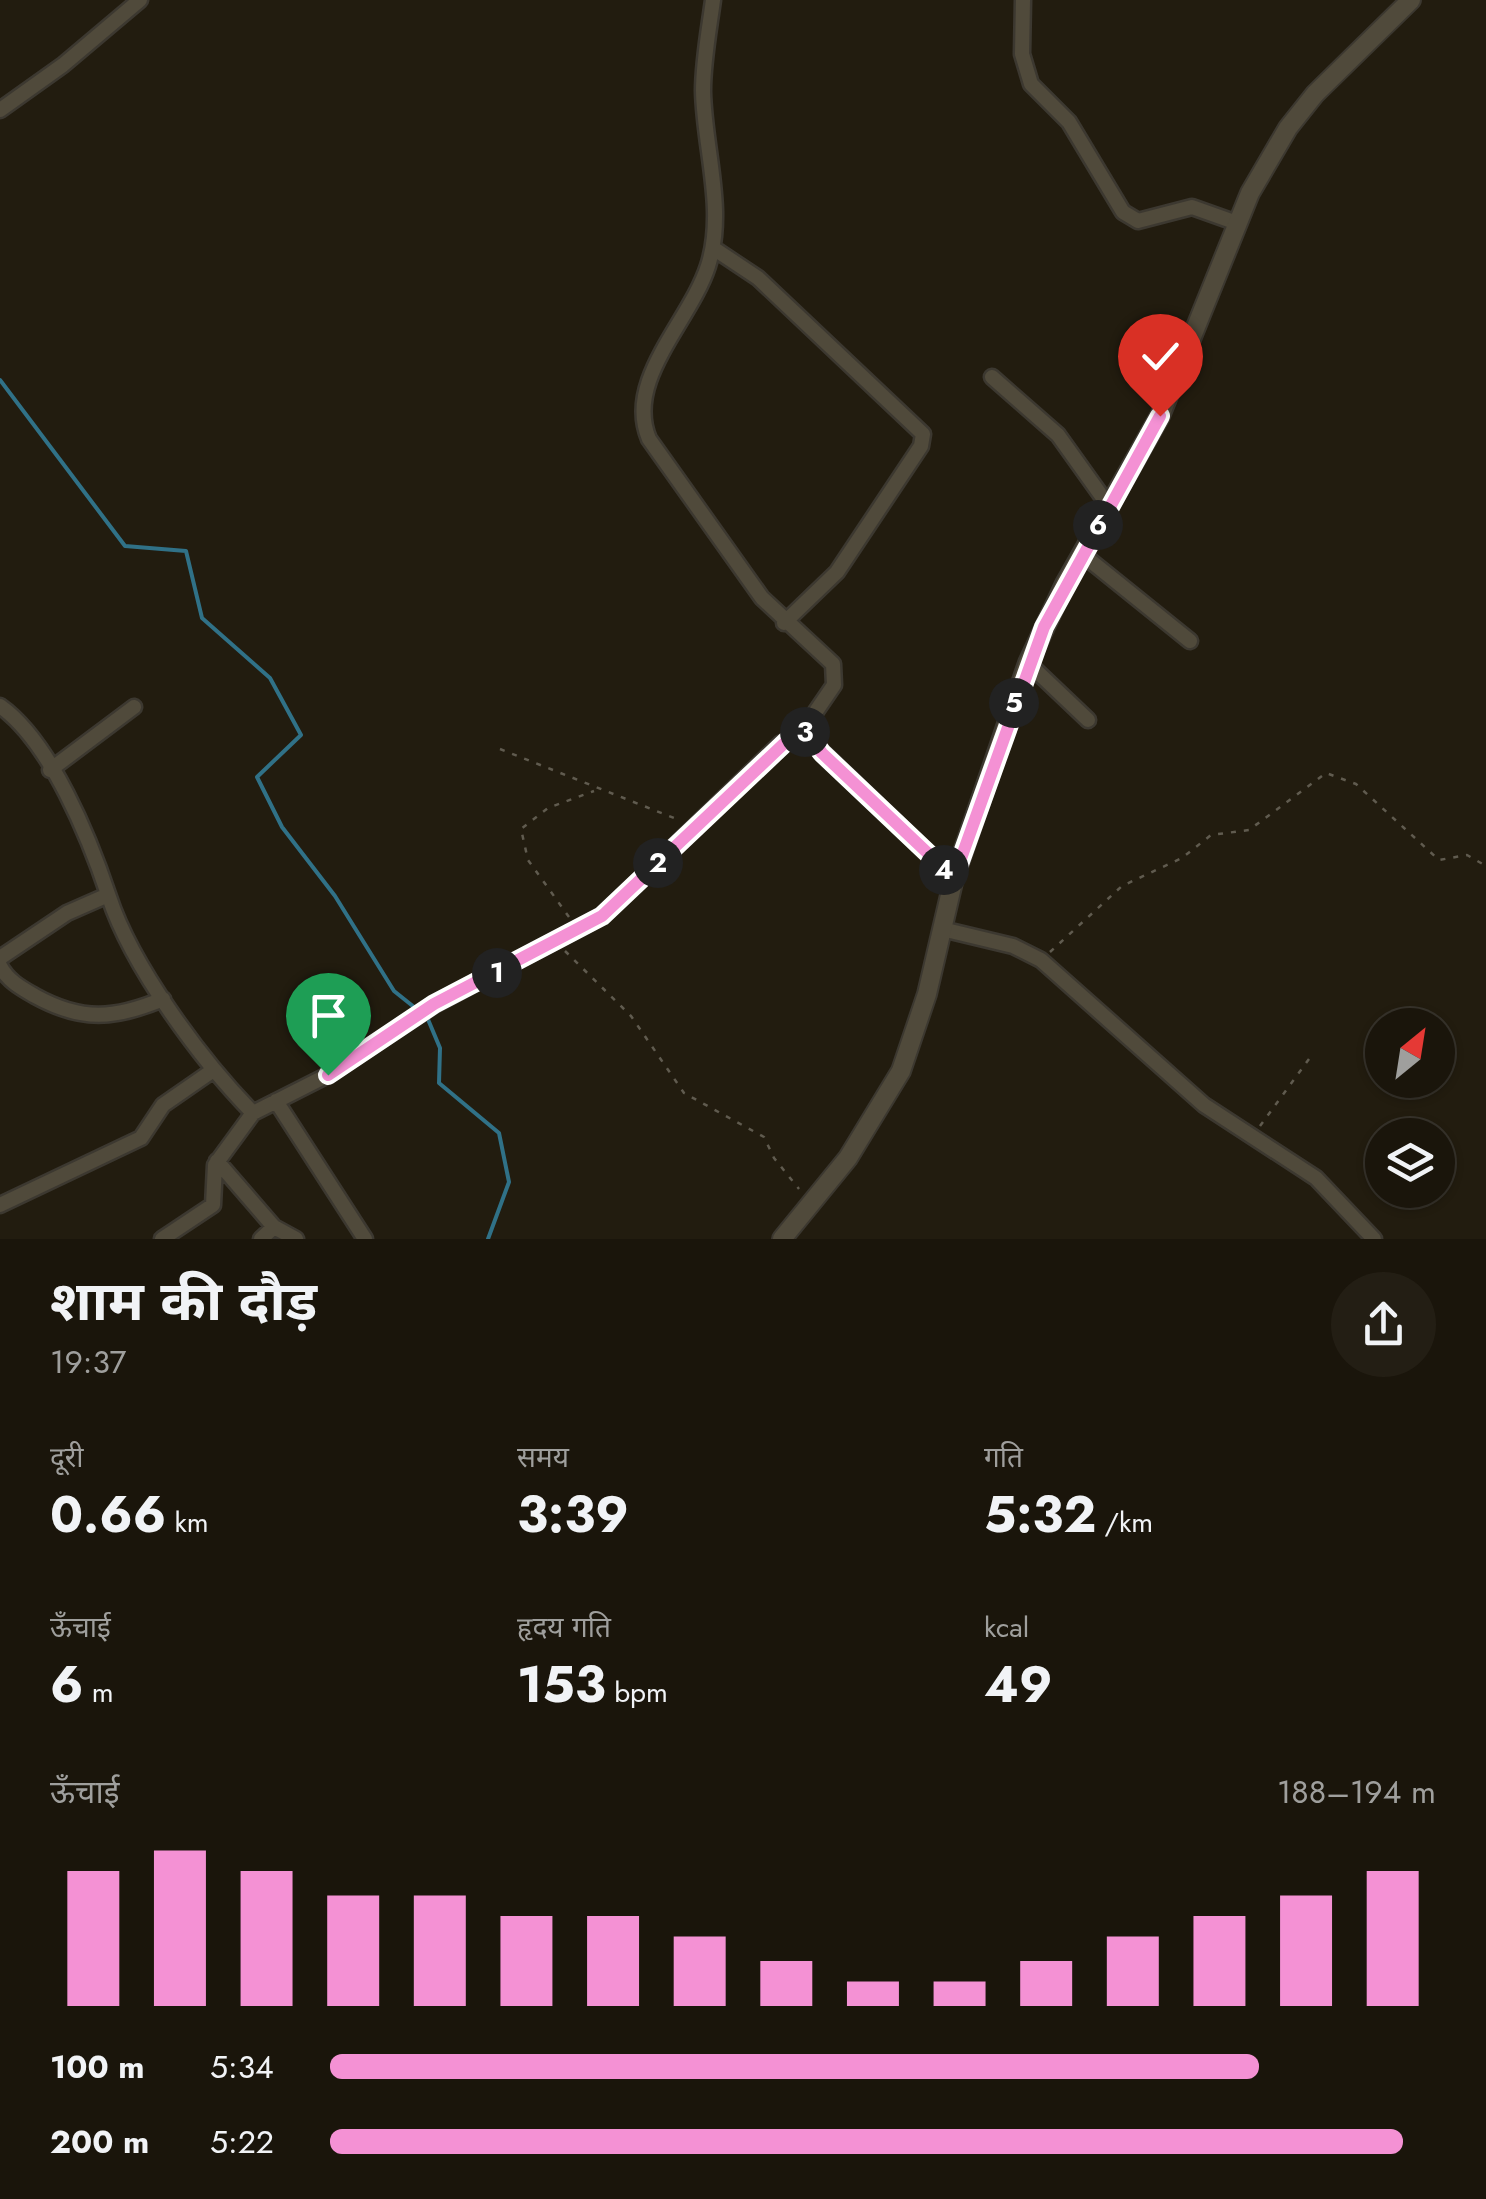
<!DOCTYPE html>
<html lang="hi">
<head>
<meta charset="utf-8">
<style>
  :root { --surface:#1a150b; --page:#231e14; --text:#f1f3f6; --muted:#9f9f9d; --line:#38342c; --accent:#f491d4 }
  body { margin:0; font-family:Jost,"Noto Sans Devanagari",sans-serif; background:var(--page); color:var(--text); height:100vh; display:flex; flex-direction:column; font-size:38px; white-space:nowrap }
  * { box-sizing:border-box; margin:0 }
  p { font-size:32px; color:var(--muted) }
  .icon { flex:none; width:55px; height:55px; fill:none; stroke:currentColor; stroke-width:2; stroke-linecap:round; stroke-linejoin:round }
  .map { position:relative; height:1239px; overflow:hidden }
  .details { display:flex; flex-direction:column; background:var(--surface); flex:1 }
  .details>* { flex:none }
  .needle { width:65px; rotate:30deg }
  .tools { position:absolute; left:1365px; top:1008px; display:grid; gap:20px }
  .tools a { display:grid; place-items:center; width:90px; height:90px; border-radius:50%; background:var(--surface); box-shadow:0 2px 8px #0004,0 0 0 2px var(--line); font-size:50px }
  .pin { position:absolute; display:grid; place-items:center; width:85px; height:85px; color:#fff; margin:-102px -42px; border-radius:50% 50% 50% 0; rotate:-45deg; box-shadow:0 0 10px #0007 }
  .pin .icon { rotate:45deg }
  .km { position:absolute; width:50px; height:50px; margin:-25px; border-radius:50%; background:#222; color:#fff; font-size:28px; line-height:50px; text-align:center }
  .round { display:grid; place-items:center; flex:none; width:105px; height:105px; border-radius:52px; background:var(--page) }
  .head { display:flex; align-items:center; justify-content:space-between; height:170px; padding:0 50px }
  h1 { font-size:55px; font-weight:700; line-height:75px }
  .metrics { display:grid; grid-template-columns:repeat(3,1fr); gap:15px; height:170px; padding:10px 50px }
  .metrics div { display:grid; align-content:center }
  .metrics b { font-size:50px; font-weight:700 }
  .metrics small { font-size:28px; font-weight:400 }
  .metrics p { font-size:28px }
  .chart { height:280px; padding:20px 50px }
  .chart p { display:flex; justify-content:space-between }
  .chart svg { width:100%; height:180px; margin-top:10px; stroke:var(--accent); stroke-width:6 }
  ul { padding:0 50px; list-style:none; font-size:32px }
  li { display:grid; grid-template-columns:160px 120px 1fr; align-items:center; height:75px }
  li i { height:25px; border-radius:12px; background:var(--accent) }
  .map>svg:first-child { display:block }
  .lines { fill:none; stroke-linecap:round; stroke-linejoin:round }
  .stream { stroke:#307187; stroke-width:4 }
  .street-casing { stroke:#3c3830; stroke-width:19 }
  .secondary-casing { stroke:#3c3830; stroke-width:22 }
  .path { stroke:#605b4f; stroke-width:2.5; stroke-dasharray:5 8; stroke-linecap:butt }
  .street { stroke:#504a3b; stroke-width:14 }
  .secondary { stroke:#504a3b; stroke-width:18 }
  .route-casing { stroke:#fff; stroke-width:20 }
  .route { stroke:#f491d4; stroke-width:12 }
</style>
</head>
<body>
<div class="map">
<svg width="1486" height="1239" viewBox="0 0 1486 1239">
  <rect width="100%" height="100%" fill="#221c0f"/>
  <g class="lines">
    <path class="stream" d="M0 380 125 546 186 551 202 618 270 678 301 735 257 777 282 827 335 896 394 991 419 1011
      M427 1017 440 1048 439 1083 499 1133 509 1182 488 1239"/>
    <g class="street-casing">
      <path id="street" d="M713 0C709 30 703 61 703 91 704 148 726 210 708 266 690 322 624 380 649 439L762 598 833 664 834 685 808 723 811 741 954 878
        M1023 0 1022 54 1031 84 1069 122 1123 212 1138 221 1192 207 1237 223
        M0 110 63 65 140 0
        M713 248 758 278 923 434 921 446 837 572 784 623
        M992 377 1058 435 1108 505
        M1082 554 1190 641
        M1028 663 1088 720
        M0 706C51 742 90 840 109 897 132 967 202 1061 253 1113
        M50 770 134 707
        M942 929 1013 946 1041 960 1204 1105 1316 1178 1374 1239
        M0 958 67 913 108 895
        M0 966C8 981 21 988 35 996 82 1022 115 1019 163 999
        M276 1101 365 1239
        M217 1161 274 1227
        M0 1205 141 1138 163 1105 212 1071
        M162 1239 213 1205 215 1165 253 1113 328 1075 434 1005 602 916 780 744 806 732
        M261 1239 274 1227 296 1239"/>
    </g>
    <g class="secondary-casing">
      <path id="secondary" d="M782 1239 848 1158 901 1071 927 994 954 878 1028 663 1065 584 1160 416 1250 193 1288 128 1315 94 1411 0"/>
    </g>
    <path class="path" d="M500 749 679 820
      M569 917 528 860 521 829 548 808 594 791
      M565 951 631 1016 684 1093 764 1137 774 1158 799 1189
      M1050 952 1122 886 1182 858 1211 835 1249 830 1326 773 1356 784 1439 860 1467 855 1486 866
      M1260 1126 1309 1059"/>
    <use href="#street" class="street"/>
    <use href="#secondary" class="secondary"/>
  </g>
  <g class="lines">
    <g class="route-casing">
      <path id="route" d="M328 1075 434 1004 602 916 792 736 806 732 822 753 954 878 1044 627 1160 416"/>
    </g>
    <use href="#route" class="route"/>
  </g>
</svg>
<div class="tools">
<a><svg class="needle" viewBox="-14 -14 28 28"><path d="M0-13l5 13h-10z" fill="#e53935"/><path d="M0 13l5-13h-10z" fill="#9f9f9d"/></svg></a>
<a><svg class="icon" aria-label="layers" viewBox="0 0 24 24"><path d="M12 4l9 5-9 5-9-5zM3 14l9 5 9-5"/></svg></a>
</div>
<div class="pin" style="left:328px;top:1075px;background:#1e9e55"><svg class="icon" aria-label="arrive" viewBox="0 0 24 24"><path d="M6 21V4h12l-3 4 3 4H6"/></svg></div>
<div class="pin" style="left:1160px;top:416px;background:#d93025"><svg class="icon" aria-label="check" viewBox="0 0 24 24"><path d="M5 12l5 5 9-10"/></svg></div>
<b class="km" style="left:497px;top:973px">1</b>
<b class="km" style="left:658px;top:863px">2</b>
<b class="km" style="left:805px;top:732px">3</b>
<b class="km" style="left:944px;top:870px">4</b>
<b class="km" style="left:1014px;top:703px">5</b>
<b class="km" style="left:1098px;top:525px">6</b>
</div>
<section class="details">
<div class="head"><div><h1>शाम की दौड़</h1><p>19:37</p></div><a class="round"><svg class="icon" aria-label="share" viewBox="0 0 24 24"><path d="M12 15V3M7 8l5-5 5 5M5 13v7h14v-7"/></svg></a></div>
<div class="metrics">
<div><p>दूरी</p><b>0.66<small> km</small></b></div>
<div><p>समय</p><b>3:39</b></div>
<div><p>गति</p><b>5:32<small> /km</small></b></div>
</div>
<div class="metrics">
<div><p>ऊँचाई</p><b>6<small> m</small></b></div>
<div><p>हृदय गति</p><b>153<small> bpm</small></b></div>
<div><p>kcal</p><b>49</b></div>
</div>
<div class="chart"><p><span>ऊँचाई</span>188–194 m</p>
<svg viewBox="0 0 160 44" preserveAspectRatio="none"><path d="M5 44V11M15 44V6M25 44V11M35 44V17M45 44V17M55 44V22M65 44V22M75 44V27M85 44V33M95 44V38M105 44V38M115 44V33M125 44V27M135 44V22M145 44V17M155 44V11"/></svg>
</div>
<ul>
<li><b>100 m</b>5:34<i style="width:84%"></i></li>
<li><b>200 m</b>5:22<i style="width:97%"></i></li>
</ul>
</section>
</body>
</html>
